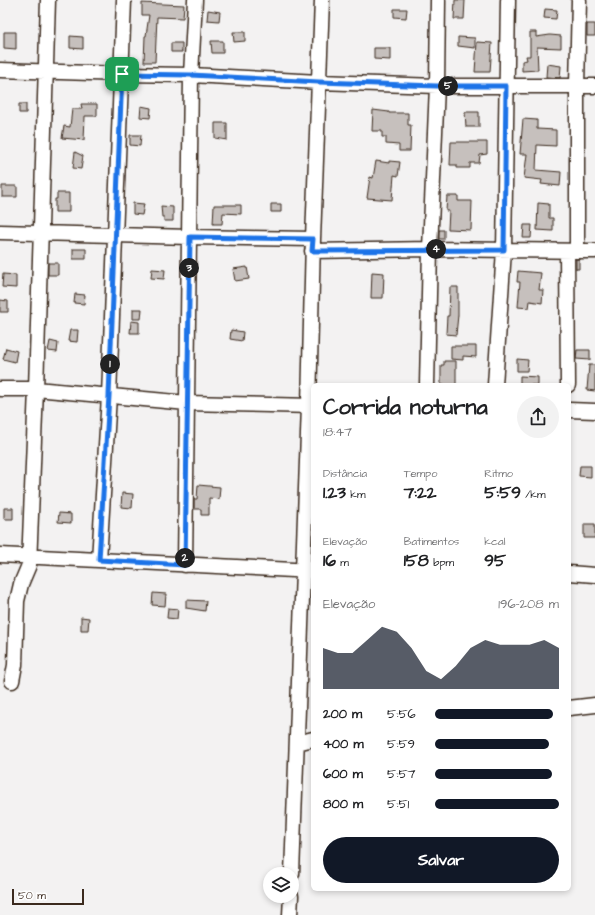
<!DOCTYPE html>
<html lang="pt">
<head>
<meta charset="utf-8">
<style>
  :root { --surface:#fff; --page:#f2f2f2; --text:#202124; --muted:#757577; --accent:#111827 }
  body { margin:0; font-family:"Architects Daughter",sans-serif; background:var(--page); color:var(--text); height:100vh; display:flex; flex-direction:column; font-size:15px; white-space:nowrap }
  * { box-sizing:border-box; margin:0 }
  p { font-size:13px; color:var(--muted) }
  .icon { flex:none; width:22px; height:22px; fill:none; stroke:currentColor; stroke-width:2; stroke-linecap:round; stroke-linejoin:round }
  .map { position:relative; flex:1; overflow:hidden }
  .panel { position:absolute; left:311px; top:383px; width:260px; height:508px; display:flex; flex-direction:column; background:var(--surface); border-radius:6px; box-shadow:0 2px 6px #0003 }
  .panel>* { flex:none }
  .buttons { position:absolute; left:263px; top:867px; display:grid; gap:8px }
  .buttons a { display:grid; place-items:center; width:36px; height:36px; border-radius:50%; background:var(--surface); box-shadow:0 2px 6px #0003; font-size:20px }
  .scale { position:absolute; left:12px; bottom:10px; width:72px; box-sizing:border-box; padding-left:4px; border:2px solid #3b2a1e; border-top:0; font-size:11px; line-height:14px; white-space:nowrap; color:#3b2a1e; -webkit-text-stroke:3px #fff; paint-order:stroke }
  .pin { position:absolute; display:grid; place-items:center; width:34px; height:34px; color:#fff; margin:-17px; border-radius:8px; box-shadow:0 2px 6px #0006 }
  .km { position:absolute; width:20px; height:20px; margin:-10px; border-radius:50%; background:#222; color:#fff; font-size:11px; line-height:20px; text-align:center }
  .round { display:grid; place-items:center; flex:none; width:42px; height:42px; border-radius:21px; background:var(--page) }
  .summary { display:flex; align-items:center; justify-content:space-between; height:68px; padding:0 12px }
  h1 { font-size:22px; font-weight:800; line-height:30px }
  .figures { display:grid; grid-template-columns:repeat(3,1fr); gap:6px; height:68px; padding:4px 12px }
  .figures div { display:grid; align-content:center }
  .figures b { font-size:17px; font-weight:800 }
  .figures small { font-size:11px; font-weight:400 }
  .figures p { font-size:11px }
  .chart { height:112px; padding:8px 12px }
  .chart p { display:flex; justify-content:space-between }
  .chart svg { width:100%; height:72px; margin-top:4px; fill:var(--accent); opacity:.7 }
  .cta { display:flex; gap:8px; margin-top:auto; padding:8px 12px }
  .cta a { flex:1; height:46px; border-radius:24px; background:var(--accent); color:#fff; font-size:16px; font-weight:800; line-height:46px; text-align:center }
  ul { padding:0 12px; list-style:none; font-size:13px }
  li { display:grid; grid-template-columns:64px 48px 1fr; align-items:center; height:30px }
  li i { height:10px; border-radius:5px; background:var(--accent) }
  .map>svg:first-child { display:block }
  .building { fill:#c6c0bd; stroke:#3b2a1e }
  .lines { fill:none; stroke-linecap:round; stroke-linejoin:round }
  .minor-casing { stroke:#3b2a1e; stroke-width:17 }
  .minor { stroke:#fff; stroke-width:14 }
  .route-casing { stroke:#fff; stroke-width:8 }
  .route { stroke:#1a73e8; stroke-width:5 }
</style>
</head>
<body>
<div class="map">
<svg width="595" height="915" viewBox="0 0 595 915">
  <rect width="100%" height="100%" fill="#f3f2f2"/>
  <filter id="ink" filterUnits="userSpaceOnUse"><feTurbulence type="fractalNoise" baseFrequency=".025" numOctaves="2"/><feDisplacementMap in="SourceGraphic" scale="8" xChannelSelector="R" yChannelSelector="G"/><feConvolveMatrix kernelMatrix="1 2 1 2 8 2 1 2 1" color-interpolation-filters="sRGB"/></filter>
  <g filter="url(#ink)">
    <path class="building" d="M455 0H465L464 19H454Z
      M142 3 184 5 183 18 157 17 155 62H144L145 36H146L149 15H142Z
      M394 9H407L406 18 394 17Z
      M545 9 557 10 556 19 544 18Z
      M208 10 220 12 219 21 207 20Z
      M587 24H595V36H587Z
      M4 32H16V49L4 48Z
      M233 32H245V41L234 42Z
      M530 32H536V37L550 35 561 36V48L537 47 538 70 522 71V61L527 60 526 56H530Z
      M70 36 83 37V49L70 48Z
      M458 37 475 38V48L458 46Z
      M211 41H223V53H212Z
      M477 42 492 43 490 72H475Z
      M171 43H182V52H171Z
      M374 48H390V60L374 59Z
      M547 64 561 66 560 78 546 77Z
      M19 104H26V113H19Z
      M81 104H97V116H85L84 140 62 138 64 126 70 127 72 109H82Z
      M141 106 151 108 150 118 140 117Z
      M373 110 389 112V113H408V125H411L410 151H399V145L386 144V137H382V131H372Z
      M465 112H479V127H466Z
      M523 119 537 120V129L556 130V146L537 145 536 170 561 172 560 186 541 184 542 180 524 178 527 154H520Z
      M215 123H227V140L215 138Z
      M130 135H141L140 146 130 145Z
      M451 142H487V154L480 155 479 163H470V168H457V165H450Z
      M75 152 83 156 81 169 73 168Z
      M376 161 389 163V161L400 162 398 176 394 175 392 200 367 198 370 177 373 178Z
      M2 186H17V197H2Z
      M57 193H69V212H55V199H57Z
      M447 196H458V201H472L471 230 448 229 449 211H446Z
      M133 203 144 204 142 215 133 214Z
      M538 203 549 204V218H553V231L537 230Z
      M271 204H281V212H271Z
      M214 205H241V214L223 213 222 224H213Z
      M161 206 173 207V221H164V217H162Z
      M524 225H532L531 238H523Z
      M439 230H444V239H439Z
      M73 249H86V259H73Z
      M576 259H579V269H576Z
      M48 263H58V275H48Z
      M247 267 249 279 235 281 233 269Z
      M152 269 165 270 164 279 151 278Z
      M518 271 541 273 539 290H543L542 303 530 301 529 308 518 307 520 282H517Z
      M372 272 384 273 383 298H371Z
      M3 274 16 275V288L2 287Z
      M450 287H458V315L456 335 446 334 447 316H449Z
      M75 294 85 295 84 304 74 303Z
      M0 300 8 301V312H0Z
      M133 309H142L141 319H133Z
      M131 321 139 322V333H130Z
      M70 330H78L77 342 68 341Z
      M231 330 243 332 242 341 230 339Z
      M50 341 58 343 57 352 48 351Z
      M451 346H476V357L463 356V360L451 359Z
      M6 348 17 351 15 362 3 359Z
      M577 350H590V360L576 359Z
      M517 359 528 360 527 371H517Z
      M444 361H456V385H441V365H444Z
      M589 365H595V391L587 390Z
      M520 376 538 377V385H520Z
      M580 466H591V477L579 476Z
      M198 485 220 487 219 499 209 498V515H201V509H194V499H197Z
      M122 493 133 494 132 508 121 507Z
      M4 508H13V519H4Z
      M59 513 71 514V523L58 522Z
      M584 524H595V538H584Z
      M153 593 166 594 165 606 152 605Z
      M186 600 206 601 205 611 186 608Z
      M168 608 178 609 177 619 167 618Z
      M81 617 89 618 88 630H81Z"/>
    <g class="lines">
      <g class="minor-casing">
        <path id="minor" d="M0 70 121 74 191 75 319 82 437 86H595
          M0 232 190 237 313 239
          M312 251 430 249 595 251
          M567 251 568 385
          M577 251V86L579 0
          M427 385 430 249 437 86 438 0
          M495 385 504 250 508 0
          M0 389H36L187 403 313 406
          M569 410 595 411
          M0 555 313 571
          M99 560 109 396 124 0
          M185 565 191 75 195 0
          M569 573 595 575
          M12 681 15 665 17 601 21 584 29 565 36 389 48 0
          M569 708 595 705
          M297 743 313 739
          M292 874 309 406 313 239 322 0
          M290 915 291 896"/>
      </g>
      <use href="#minor" class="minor"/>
    </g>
  </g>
  <g class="lines" filter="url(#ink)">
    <g class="route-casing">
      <path id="route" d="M122 74 191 75 319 82 437 86H506L504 250 312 251 313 239 190 237 185 565 99 560 109 396Z"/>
    </g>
    <use href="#route" class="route"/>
  </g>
</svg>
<div class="buttons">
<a><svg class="icon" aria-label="layers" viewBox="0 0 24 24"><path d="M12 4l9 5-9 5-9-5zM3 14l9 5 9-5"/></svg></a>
</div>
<div class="scale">50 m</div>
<div class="pin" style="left:122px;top:74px;background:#1e9e55"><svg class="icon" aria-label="arrive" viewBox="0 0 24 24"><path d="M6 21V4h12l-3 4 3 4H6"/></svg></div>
<b class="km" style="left:110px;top:364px">1</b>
<b class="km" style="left:185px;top:558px">2</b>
<b class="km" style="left:189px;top:268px">3</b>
<b class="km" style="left:436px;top:249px">4</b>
<b class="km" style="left:448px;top:86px">5</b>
<section class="panel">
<div class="summary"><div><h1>Corrida noturna</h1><p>18:47</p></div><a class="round"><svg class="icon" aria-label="share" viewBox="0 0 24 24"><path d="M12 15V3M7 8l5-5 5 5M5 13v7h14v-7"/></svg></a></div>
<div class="figures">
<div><p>Distância</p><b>1.23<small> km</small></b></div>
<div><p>Tempo</p><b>7:22</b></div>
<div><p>Ritmo</p><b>5:59<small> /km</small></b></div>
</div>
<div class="figures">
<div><p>Elevação</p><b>16<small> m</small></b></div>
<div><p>Batimentos</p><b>158<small> bpm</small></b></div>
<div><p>kcal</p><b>95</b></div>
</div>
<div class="chart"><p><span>Elevação</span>196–208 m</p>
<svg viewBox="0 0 160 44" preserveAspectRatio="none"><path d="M0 44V19L10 22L20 22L30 14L40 6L50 9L60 19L70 33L80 38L90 30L100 19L110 14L120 17L130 17L140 17L150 14L160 19V44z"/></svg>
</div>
<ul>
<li><b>200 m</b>5:56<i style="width:95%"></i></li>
<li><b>400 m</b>5:59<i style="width:92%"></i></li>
<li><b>600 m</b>5:57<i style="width:94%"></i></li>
<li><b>800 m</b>5:51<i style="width:100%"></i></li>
</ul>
<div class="cta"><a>Salvar</a></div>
</section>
</div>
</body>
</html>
